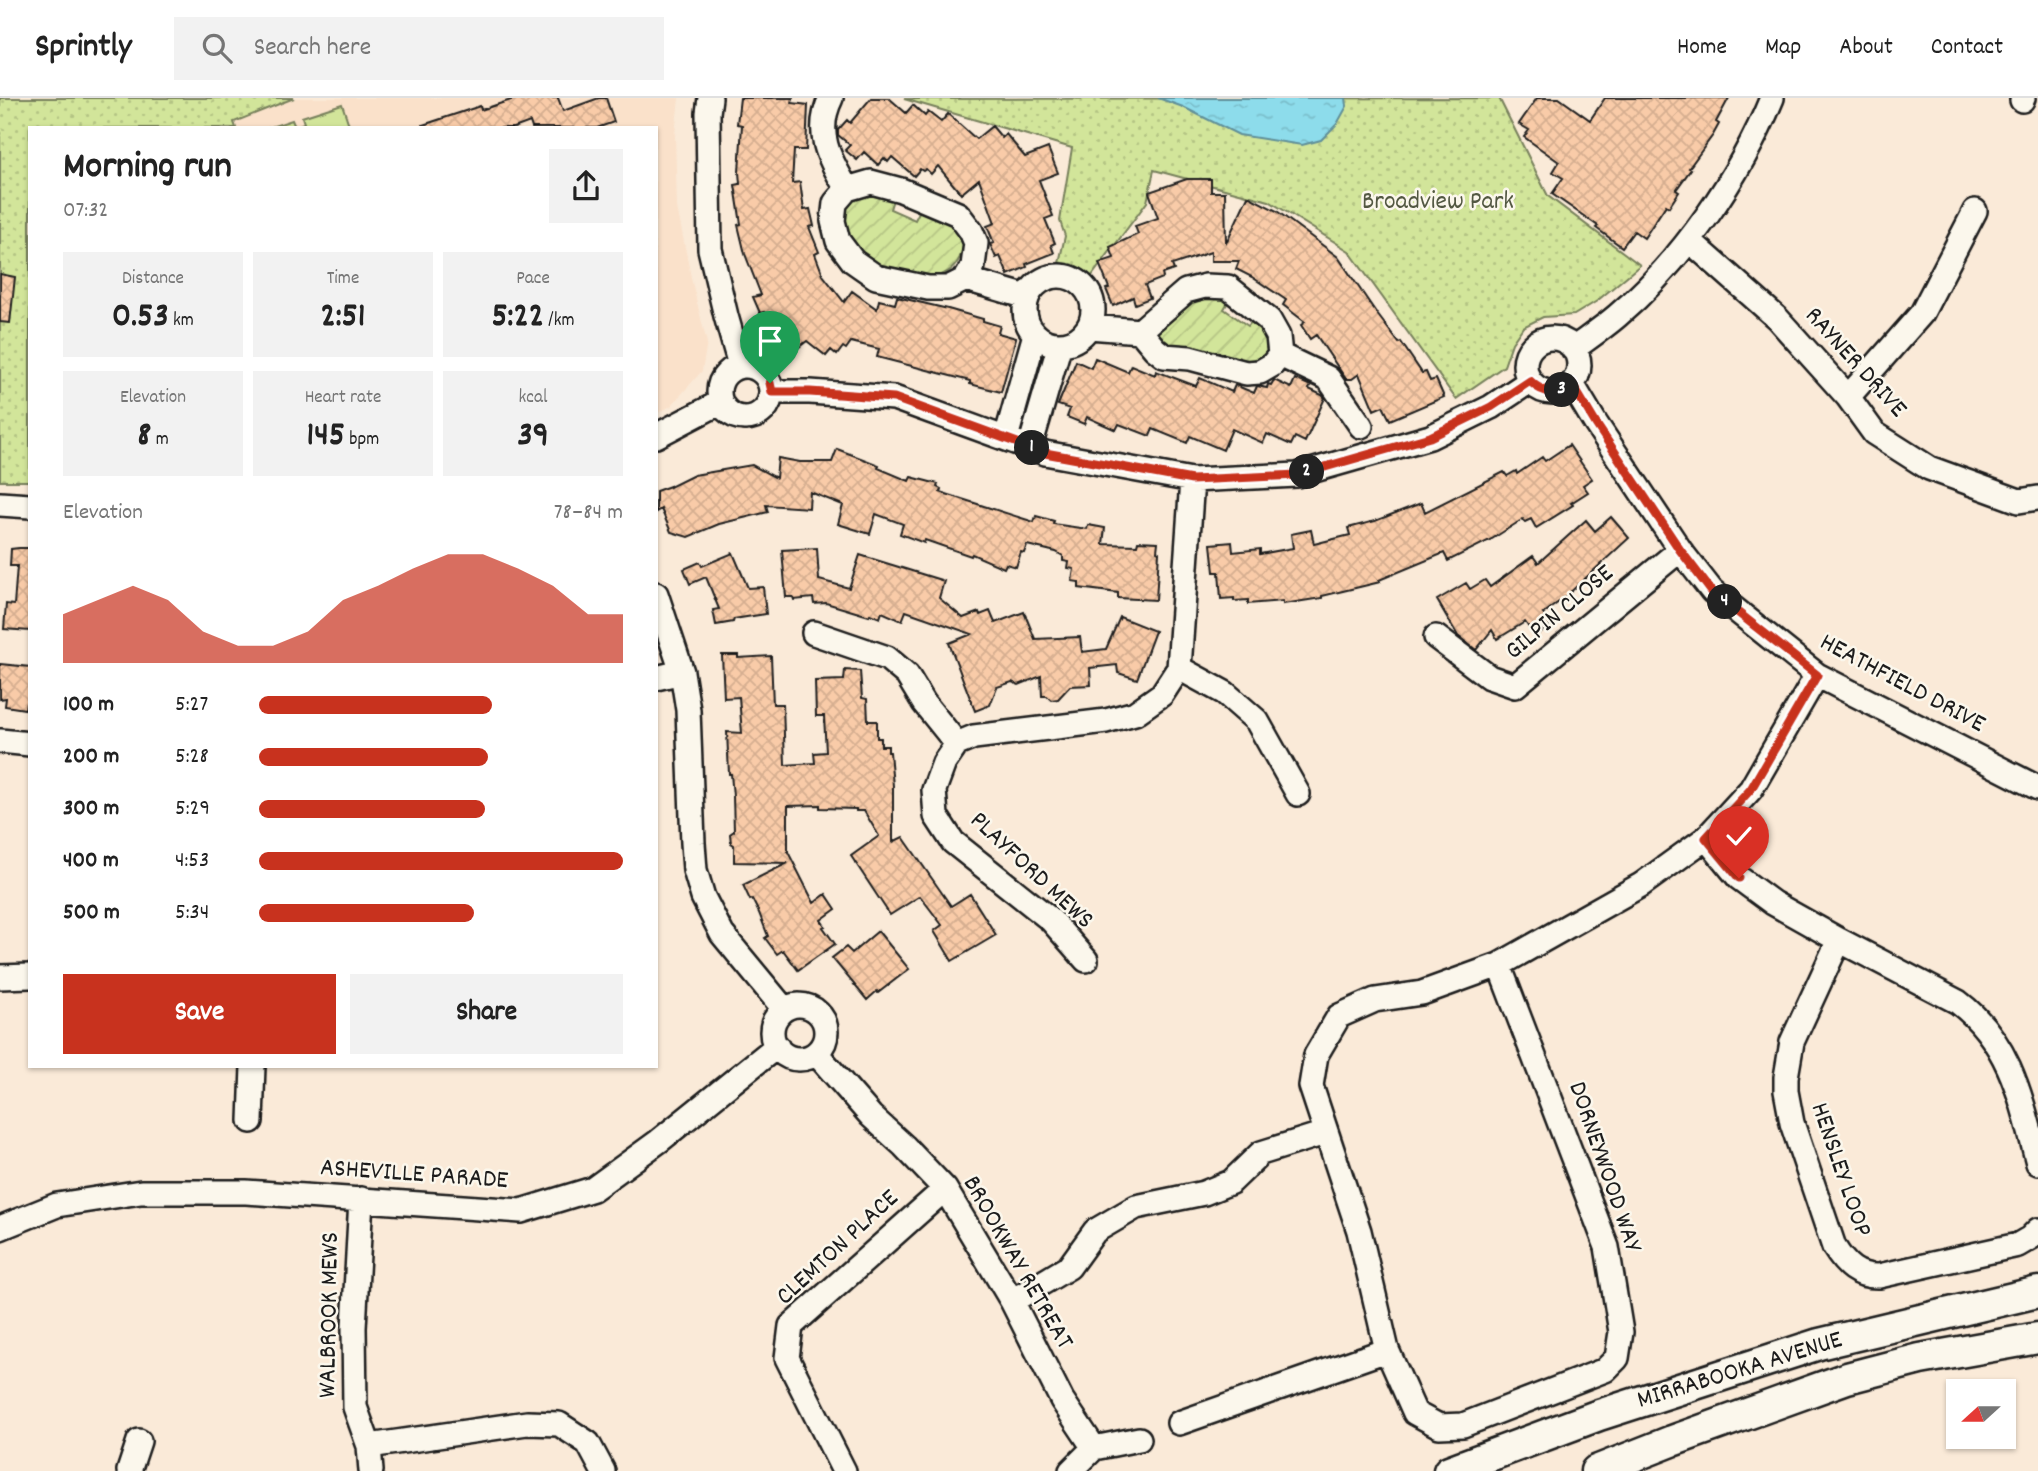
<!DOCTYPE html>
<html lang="en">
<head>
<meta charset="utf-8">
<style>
  :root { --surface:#fff; --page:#f2f2f2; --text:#222; --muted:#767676; --line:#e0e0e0; --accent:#c8321e }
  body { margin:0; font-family:Dekko,sans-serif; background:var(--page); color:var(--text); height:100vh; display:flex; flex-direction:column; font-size:26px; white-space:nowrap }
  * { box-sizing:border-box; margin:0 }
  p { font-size:23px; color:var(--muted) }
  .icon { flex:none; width:38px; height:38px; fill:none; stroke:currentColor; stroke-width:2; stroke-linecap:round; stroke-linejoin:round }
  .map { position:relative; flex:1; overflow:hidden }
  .sheet { position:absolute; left:28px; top:28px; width:630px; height:942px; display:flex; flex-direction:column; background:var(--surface); border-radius:0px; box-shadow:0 2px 5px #0004 }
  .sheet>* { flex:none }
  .needle { width:46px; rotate:249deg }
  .controls { position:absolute; left:1946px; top:1281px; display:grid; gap:14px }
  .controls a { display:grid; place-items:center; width:70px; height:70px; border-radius:0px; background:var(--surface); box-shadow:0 2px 5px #0004; font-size:35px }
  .pin { position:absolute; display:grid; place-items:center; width:60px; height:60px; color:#fff; margin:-72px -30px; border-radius:50% 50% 50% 0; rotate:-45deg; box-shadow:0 0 7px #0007 }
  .pin .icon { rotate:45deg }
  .km { position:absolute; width:35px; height:35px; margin:-18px; border-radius:50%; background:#222; color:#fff; font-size:19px; line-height:35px; text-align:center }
  .round { display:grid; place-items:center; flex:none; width:74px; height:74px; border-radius:0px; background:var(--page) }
  .head { display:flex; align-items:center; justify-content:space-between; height:119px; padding:0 35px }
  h1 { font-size:38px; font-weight:800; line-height:52px }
  .stats { display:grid; grid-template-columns:repeat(3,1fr); gap:10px; height:119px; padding:7px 35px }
  .stats div { display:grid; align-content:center; border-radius:0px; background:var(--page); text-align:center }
  .stats b { font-size:35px; font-weight:800 }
  .stats small { font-size:19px; font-weight:400 }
  .stats p { font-size:19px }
  .chart { height:196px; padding:14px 35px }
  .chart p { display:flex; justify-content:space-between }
  .chart svg { width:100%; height:126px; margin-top:7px; fill:var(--accent); opacity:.7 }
  .cta { display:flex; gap:14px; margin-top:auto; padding:14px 35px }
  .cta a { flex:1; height:80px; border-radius:0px; background:var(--accent); color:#fff; font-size:28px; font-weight:800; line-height:80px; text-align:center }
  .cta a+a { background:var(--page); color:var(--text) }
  ul { padding:0 35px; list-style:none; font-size:23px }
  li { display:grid; grid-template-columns:112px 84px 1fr; align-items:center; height:52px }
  li i { height:18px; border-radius:9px; background:var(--accent) }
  header { display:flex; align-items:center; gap:42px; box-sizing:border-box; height:98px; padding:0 35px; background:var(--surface); border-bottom:2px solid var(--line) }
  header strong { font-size:33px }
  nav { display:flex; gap:38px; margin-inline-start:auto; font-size:24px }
  .search { width:490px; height:63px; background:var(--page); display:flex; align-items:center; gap:18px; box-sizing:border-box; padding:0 24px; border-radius:0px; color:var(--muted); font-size:26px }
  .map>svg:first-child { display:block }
  .built { fill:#fae1ca }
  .park { fill:url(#park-dots); stroke:#77805b; stroke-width:2 }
  .garden { fill:url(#garden-furrows); stroke:#77805b; stroke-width:2 }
  .pitch { fill:#d2e59a; stroke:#77805b; stroke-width:2 }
  .water { fill:url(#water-ripples); stroke:#608f98; stroke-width:2 }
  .building { fill:url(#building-cross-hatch); stroke:#1c1c1c; stroke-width:2 }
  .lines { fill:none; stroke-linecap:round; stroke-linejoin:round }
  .minor-casing { stroke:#1c1c1c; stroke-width:28 }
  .major-casing { stroke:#1c1c1c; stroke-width:35 }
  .minor { stroke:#fbf7ec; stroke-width:23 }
  .major { stroke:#fbf7ec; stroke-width:30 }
  .route-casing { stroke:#fff; stroke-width:14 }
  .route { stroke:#c8321e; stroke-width:9 }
  .labels { text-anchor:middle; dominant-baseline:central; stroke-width:5; stroke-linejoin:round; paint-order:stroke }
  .park-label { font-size:26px; fill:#535842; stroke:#fbf7ec }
  .street-label { font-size:26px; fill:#1c1c1c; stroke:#fbf7ec }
</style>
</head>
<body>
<header>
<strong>Sprintly</strong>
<div class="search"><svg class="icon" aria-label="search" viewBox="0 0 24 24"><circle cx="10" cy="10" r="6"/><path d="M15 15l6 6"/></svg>Search here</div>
<nav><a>Home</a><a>Map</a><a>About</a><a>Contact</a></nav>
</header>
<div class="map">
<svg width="2038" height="1373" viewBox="0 0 2038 1373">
  <defs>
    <pattern id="park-dots" width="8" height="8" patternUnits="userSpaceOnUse" patternTransform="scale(1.75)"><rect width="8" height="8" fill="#d2e59a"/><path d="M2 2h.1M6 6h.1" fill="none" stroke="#b4c484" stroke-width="1.8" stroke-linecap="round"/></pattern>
    <pattern id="garden-furrows" width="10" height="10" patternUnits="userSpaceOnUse" patternTransform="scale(1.75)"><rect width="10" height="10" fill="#d2e59a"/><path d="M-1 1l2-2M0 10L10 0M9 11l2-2" fill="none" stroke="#b4c484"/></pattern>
    <pattern id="water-ripples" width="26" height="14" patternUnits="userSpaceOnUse" patternTransform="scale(1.75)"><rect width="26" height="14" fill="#8ddceb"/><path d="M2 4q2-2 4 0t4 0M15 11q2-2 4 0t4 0" fill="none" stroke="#79bcc9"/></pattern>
    <pattern id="building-cross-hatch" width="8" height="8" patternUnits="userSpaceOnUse" patternTransform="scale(1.75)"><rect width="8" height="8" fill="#f9cba8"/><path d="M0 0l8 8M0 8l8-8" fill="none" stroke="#d5ae90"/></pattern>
  </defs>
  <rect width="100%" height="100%" fill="#faead8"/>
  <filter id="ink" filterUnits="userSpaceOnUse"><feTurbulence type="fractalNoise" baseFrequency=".0143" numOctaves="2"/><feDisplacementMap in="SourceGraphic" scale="14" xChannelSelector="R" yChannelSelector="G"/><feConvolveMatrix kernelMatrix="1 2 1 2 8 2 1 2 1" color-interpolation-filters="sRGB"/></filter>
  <g filter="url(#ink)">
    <path class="built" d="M294 0H679L675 36 677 109 692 184 707 245 702 273 671 308 656 316V30H236L234 24Z"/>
    <path class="park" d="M0 0H294L234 24 236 30H30V383H0Z
      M1499 0 1548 98 1640 167 1597 203 1574 217 1543 219 1523 229 1512 245 1504 268 1456 301 1349 153 1269 103 1154 72 1147 104 1091 179 1059 165 1065 138 1060 123 1072 50 904 1Z"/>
    <path class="garden" d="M850 94 895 95 890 111 915 122 922 108 950 118 964 144C958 187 925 181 892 172 884 170 872 168 867 163 857 153 849 139 840 128Z
      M1187 197 1231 199 1224 211 1248 228 1256 218 1263 224 1271 252C1262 261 1252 262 1240 262L1162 245 1150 229Z"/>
    <path class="pitch" d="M342 6 350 30H268L292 22 295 29 304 25 302 19Z"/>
    <path class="water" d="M1158 0H1346L1347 8 1337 26 1321 42 1302 47 1239 37 1183 9Z"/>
    <path class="building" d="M517 0H558L563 13 599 0H606L614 24 597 30H532L530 24 514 30H424L423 27 480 8 481 12Z
      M740 0H793L792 5 808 7 806 52H794L792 85 800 84 804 112 810 111 814 128 809 129 819 154 815 156 823 177 844 204 852 193 877 211 879 202 895 206 897 199 948 211 983 221V223L1000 228 998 235 1016 240 1001 294 970 286V283L877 259 879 251 851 244 846 251 843 249 837 257 831 252 826 258 807 243 799 249 787 233 782 237 764 214 760 215 753 199 761 197 745 156 738 127 741 126 735 87 740 86 739 74 742 27 737 26Z
      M871 0H889L906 15 913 7 925 18 928 14 941 24 948 16 976 41 992 28 1002 40 1006 36 1025 59 1048 50 1058 75 1039 82 1053 118 1045 121 1055 145 1051 147 1054 155 1026 166 1027 169 1008 177 1000 158 996 160 990 146 994 145 987 128 995 125 979 81 961 96 938 68 931 76 926 71 923 73 920 71 914 78 892 59 888 64 884 60 878 67 864 54 857 62 845 52 850 47 838 37V32L847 22 850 25Z
      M1537 0H1559L1590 22 1605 0H1729L1716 24 1719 26 1713 37 1689 70 1691 71 1676 92 1679 94 1669 109 1666 107 1644 140 1634 133 1622 149 1596 130 1598 128 1552 96 1563 80 1553 74 1559 64 1524 39 1529 32 1519 26Z
      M1187 81H1211V94H1225L1226 145 1248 98 1277 113 1338 159 1377 216 1399 245 1401 244 1422 275 1426 274 1430 283 1436 281 1444 299 1390 322 1383 308 1374 312 1359 276 1352 281H1346L1316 237 1310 241 1301 227 1305 224 1283 207 1286 202 1252 179 1236 171 1239 163H1211V154L1172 167 1174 172 1162 176 1163 180 1145 187 1150 200 1135 206 1133 199 1113 208 1106 191 1109 190 1099 165 1114 160 1110 149 1138 136 1135 128 1158 120 1149 94Z
      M0 176 15 179 10 225 0 224Z
      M1095 260 1128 274 1131 267 1155 277 1156 273 1196 288 1200 280 1232 294 1235 287 1254 295 1257 288 1267 290 1268 286 1271 287 1274 282 1291 290 1295 281 1311 288 1309 291 1322 297 1325 300 1305 344 1295 339 1291 347 1267 336 1263 345 1232 331 1223 352 1190 338 1187 345 1153 331 1150 338 1119 326 1116 332 1087 319 1084 326 1067 319 1070 311 1058 307 1076 263 1091 270Z
      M1569 347 1592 381 1583 387 1588 394 1571 405 1573 407 1536 430 1531 421 1525 424 1523 421 1492 441 1448 463 1444 455 1379 482 1380 484 1322 498V500L1283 506V503L1248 506V502L1234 503V500L1221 501 1219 474H1214L1211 446 1232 444 1233 454 1260 451V456L1293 450 1291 436 1311 432 1314 446 1350 437 1348 430 1375 423 1421 405 1425 414 1504 374 1507 378 1516 373 1517 376 1542 359 1545 363Z
      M837 351 879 367 878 370 909 383 911 379 938 386 937 389 941 391 940 394 1034 424 1036 418 1054 423 1053 426 1087 431 1088 427 1105 430 1103 446 1137 447 1138 443 1158 444 1157 453 1159 454 1156 502 1118 500V495L1079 490V484L1072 483 1074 471 1068 470 1069 464 1063 463V458L1056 454 1027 447 1024 455 1021 454 1016 469 1006 466 1004 470 972 456 971 458 925 442 924 445 900 436 903 426 876 416 870 436 838 426 843 407 810 394 809 410 766 407 768 414 719 426 688 439 671 434 661 411 656 414V393L670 388V389L694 377 752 367 776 380 778 360 800 364H832Z
      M1611 419 1629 440 1564 500 1543 516 1551 527 1535 538 1525 524 1497 541 1492 532 1476 552 1458 538 1437 502 1466 485 1470 491 1485 482 1490 489 1533 458 1538 465 1586 422 1595 433Z
      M19 450H30V533L4 531 6 506 14 507 17 468H10L11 451Z
      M817 450 819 482 849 490 860 457 944 483 939 500 963 520 979 514 980 517 990 513 995 525 1024 514 1035 541 1080 539 1082 554 1106 551 1120 519 1155 533 1137 581 1118 575 1117 567 1090 570 1091 587 1070 588 1058 601 1051 602 1047 598H1042L1041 578 1019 587 1012 584 997 589 990 607 975 613 949 545 972 536 906 513 902 523 882 514 880 520 870 516 869 518 826 505 814 506 813 500 794 502 793 499H786L782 452Z
      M733 455 748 490 763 489 766 516 734 521 733 524 716 527 713 512 719 511 706 479 690 486 684 471 700 464 702 468Z
      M722 557H738V560L771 558 773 606H783L785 667 815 665 814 655 826 654 824 618H816L815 583 844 582 845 572 860 573 862 600 867 601 868 623H877V640H881V648H888V654H890L893 688V744L903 739 951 808 970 796 996 837 952 863 934 833 942 827 920 798 890 817 851 758 879 738 864 713H856V711L820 710V707L788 708V754L814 805 826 796 836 811 821 822 825 828 823 829 835 846 798 872 783 852 777 856 765 840 768 838 759 815 752 801 750 802 743 787 788 765 734 764V747L731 745 730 736 734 733 733 698 731 676H729L727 634 742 635 739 599 724 600Z
      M0 566 30 569V606H26L25 611 5 608 6 600 0 601Z
      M878 833 909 871 878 895 877 893 867 902 832 860 846 849 852 855Z"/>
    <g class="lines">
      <g class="minor-casing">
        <path id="minor" d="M710 0 708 15 710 151 726 218 740 267
          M831 0C814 34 829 61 847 91
          M2022 2 2023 0
          M871 84 901 92 958 116 971 133 976 145 973 168 966 181 948 190H928L876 179 853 163 838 143 833 123 835 105 847 91Z
          M1689 142 1777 220 1848 299 1874 335 1929 370 2019 403 2038 400
          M1025 212a34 34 0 1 1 68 0a34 34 0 1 1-68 0Z
          M966 181 1027 199
          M1089 229 1140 233 1186 193 1205 188 1228 189 1269 222 1278 238 1280 257 1272 267 1260 274 1246 275 1190 260 1164 258 1155 251 1140 233
          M1525 267a27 27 0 1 1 54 0a27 27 0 1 1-54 0Z
          M1573 251C1588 240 1603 230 1617 218 1682 163 1740 79 1772 0
          M1280 257 1328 280 1361 328
          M719 294a26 26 0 1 1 52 0a26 26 0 1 1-52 0Z
          M1572 286 1596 326 1680 452 1712 493 1817 577 2038 690
          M772 294H810L894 300 1045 355 1192 382 1297 377 1430 339 1491 309 1530 283
          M1848 299 1922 215 1975 113
          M656 338 721 304
          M1006 340 1035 236
          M1030 349 1060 246
          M0 406 30 408
          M656 496 682 574 688 612 693 745 695 772 703 799 722 836 784 911
          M814 535 887 560 907 577 924 605 957 646
          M1436 539 1489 579 1515 588 1680 452
          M1179 570 1225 595 1257 623 1298 696
          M656 580 682 574
          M0 643 30 646
          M1706 740 1739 780 1773 805 1839 842 1958 904C2011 944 2022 1004 2038 1065
          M1839 842 1792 944 1786 979V993L1792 1025 1834 1149C1845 1167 1857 1179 1879 1178L2018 1147 2030 1140 2038 1132
          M1086 862 1051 822 953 744 936 718 934 692 944 665 957 646 974 639 1106 623 1135 615 1162 596 1179 570 1192 382
          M1499 867 1607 1149 1621 1234 1617 1260 1605 1272 1463 1327 1439 1328 1415 1315 1387 1252 1359 1133 1311 988 1316 957 1339 918 1375 902 1422 895 1499 867 1641 787 1706 740 1751 691 1817 577
          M0 879 30 878
          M772 934a27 27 0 1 1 54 0a27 27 0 1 1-54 0Z
          M816 955 871 1018 904 1048 945 1091 1012 1203 1062 1302 1094 1350 1139 1341
          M251 1023 253 968
          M361 1101 354 1230 355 1309 369 1348 371 1373
          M0 1130 57 1107 141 1094H246L521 1113 593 1091 659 1043 777 948
          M1012 1203 1069 1169 1095 1133 1136 1109 1204 1095 1231 1084 1261 1055 1325 1035
          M1179 1325 1387 1252
          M369 1348 527 1325 559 1326 588 1345 603 1373
          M129 1373 139 1343
          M844 1373 787 1260 791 1228 945 1091
          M1071 1373 1094 1350"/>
      </g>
      <g class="major-casing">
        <path id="major" d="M1449 1373 1599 1317 1819 1246 2038 1194
          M1596 1373 1672 1343 1847 1280 1920 1261 2038 1240"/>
      </g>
      <use href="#minor" class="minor"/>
      <use href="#major" class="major"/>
    </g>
  </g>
  <g class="lines" filter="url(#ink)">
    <g class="route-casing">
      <path id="route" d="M770 285 772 294H810L894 300 1045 355 1192 382 1297 377 1430 339 1491 309 1530 283C1543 296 1557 297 1572 286L1596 326 1680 452 1712 494 1817 577 1751 691 1706 740 1739 780"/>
    </g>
    <use href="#route" class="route"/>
  </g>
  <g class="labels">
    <g class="park-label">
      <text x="1438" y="104">Broadview Park</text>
    </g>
    <g class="street-label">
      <text transform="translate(1855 265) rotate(48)">RAYNER DRIVE</text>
      <text transform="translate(1560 515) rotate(-40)">GILPIN CLOSE</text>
      <text transform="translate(1902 586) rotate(28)">HEATHFIELD DRIVE</text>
      <text transform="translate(1031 773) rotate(43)">PLAYFORD MEWS</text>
      <text transform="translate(1604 1069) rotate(71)">DORNEYWOOD WAY</text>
      <text transform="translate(1840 1072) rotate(71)">HENSLEY LOOP</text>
      <text transform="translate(414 1077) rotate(4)">ASHEVILLE PARADE</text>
      <text transform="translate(838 1150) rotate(-43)">CLEMTON PLACE</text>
      <text transform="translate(1017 1165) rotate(60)">BROOKWAY RETREAT</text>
      <text transform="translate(330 1217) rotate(-89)">WALBROOK MEWS</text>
      <text transform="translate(1740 1273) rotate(-17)">MIRRABOOKA AVENUE</text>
    </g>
  </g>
</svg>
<div class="controls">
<a><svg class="needle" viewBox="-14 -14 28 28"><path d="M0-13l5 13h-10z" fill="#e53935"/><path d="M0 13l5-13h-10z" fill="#767676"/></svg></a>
</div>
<div class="pin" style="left:770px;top:285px;background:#1e9e55"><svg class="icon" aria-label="arrive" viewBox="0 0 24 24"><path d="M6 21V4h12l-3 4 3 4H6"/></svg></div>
<div class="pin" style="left:1739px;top:780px;background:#d93025"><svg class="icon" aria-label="check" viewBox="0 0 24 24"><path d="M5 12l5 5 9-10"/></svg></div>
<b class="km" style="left:1032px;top:350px">1</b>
<b class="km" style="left:1307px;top:374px">2</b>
<b class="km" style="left:1562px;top:292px">3</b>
<b class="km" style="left:1725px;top:504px">4</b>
<section class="sheet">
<div class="head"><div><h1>Morning run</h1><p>07:32</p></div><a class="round"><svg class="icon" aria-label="share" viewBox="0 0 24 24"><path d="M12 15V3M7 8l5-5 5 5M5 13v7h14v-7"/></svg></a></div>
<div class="stats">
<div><p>Distance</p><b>0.53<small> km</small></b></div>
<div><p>Time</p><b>2:51</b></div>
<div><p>Pace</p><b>5:22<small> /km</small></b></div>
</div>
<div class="stats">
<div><p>Elevation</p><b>8<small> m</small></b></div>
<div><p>Heart rate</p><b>145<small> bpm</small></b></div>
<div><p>kcal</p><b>39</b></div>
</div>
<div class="chart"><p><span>Elevation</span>78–84 m</p>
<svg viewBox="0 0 160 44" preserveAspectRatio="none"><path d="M0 44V27L10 22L20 17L30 22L40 33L50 38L60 38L70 33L80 22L90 17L100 11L110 6L120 6L130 11L140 17L150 27L160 27V44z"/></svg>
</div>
<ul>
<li><b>100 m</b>5:27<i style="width:64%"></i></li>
<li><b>200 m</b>5:28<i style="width:63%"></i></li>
<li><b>300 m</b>5:29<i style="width:62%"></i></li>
<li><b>400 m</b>4:53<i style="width:100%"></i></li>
<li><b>500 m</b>5:34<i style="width:59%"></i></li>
</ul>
<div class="cta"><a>Save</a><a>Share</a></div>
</section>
</div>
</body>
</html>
